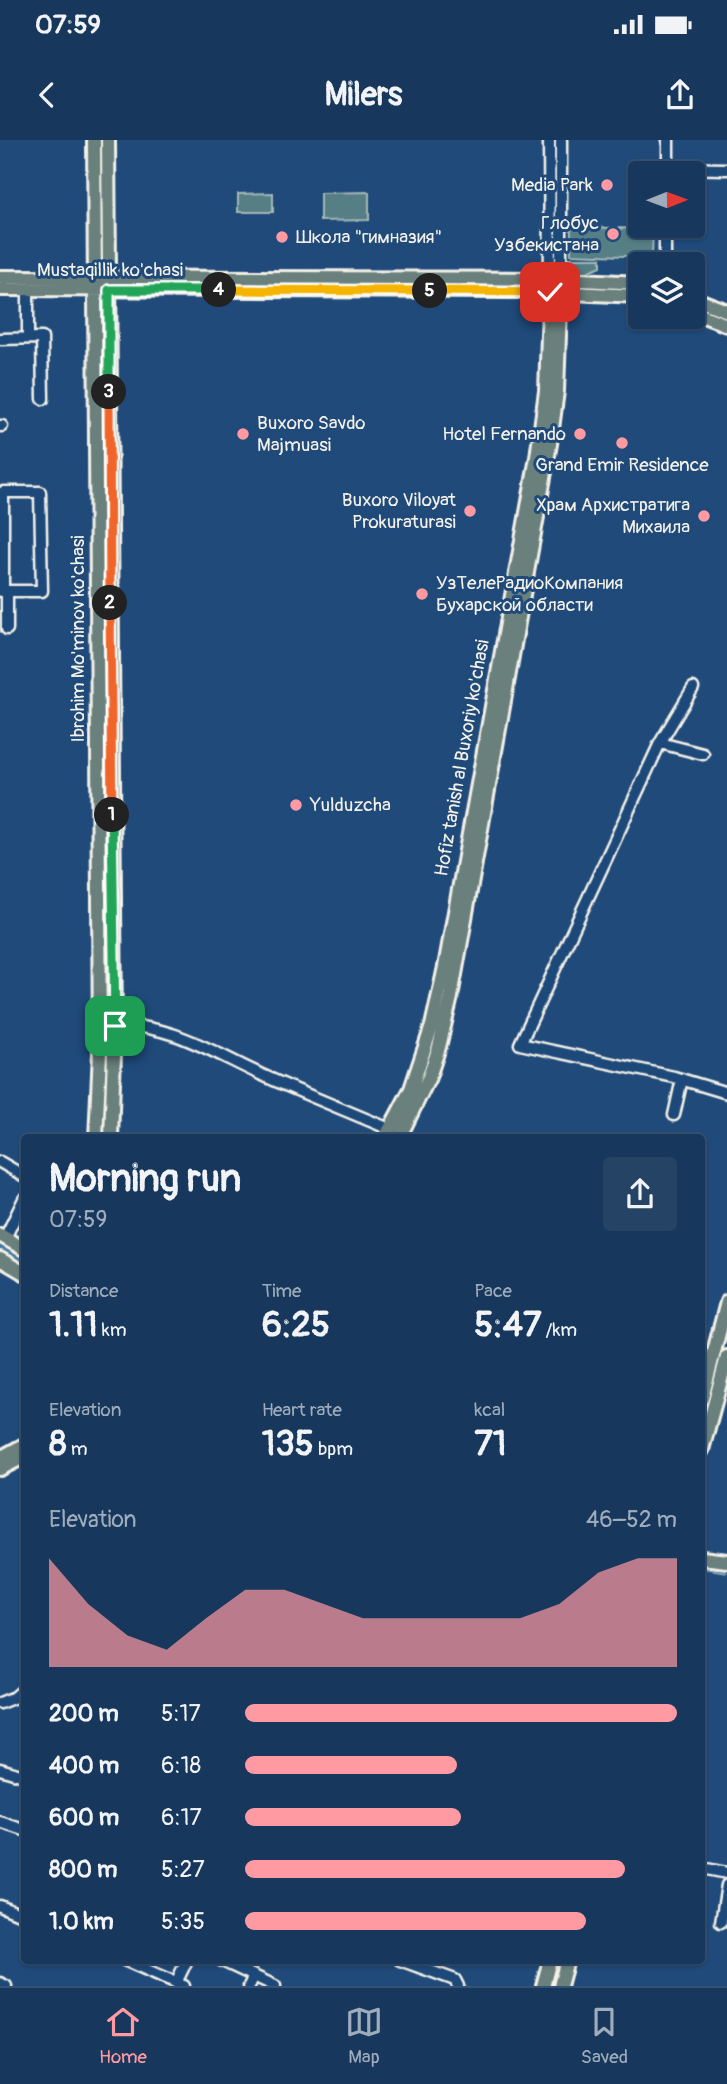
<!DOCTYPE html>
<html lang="en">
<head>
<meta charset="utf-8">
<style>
  :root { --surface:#17385c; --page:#244365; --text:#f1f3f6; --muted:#9eacbb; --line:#365272; --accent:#ff9aa2 }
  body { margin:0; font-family:Pangolin,sans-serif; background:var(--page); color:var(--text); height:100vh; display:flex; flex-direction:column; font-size:26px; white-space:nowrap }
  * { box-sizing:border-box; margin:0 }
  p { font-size:23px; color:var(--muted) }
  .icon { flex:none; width:38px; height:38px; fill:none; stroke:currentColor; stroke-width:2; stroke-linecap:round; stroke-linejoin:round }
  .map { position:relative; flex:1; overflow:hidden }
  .drawer { position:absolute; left:21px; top:994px; width:684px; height:830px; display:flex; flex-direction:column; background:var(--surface); border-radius:7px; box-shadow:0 2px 5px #0004,0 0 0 2px var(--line) }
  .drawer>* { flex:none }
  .needle { width:46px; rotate:89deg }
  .buttons { position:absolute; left:628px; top:21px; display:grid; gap:14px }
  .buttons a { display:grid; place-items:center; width:77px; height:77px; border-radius:7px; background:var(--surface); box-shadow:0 2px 5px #0004,0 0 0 2px var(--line); font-size:35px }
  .pin { position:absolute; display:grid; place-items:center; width:60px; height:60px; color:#fff; margin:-30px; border-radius:14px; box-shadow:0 4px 10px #0006 }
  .km { position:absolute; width:35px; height:35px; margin:-18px; border-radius:50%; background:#222; color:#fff; font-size:19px; line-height:35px; text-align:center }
  .round { display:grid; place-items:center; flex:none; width:74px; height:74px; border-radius:7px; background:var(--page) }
  .headline { display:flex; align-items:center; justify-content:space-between; height:119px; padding:0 28px }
  h1 { font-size:38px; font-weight:700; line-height:52px }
  .stats { display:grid; grid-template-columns:repeat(3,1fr); gap:10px; height:119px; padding:7px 28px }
  .stats div { display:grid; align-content:center }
  .stats b { font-size:35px; font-weight:700 }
  .stats small { font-size:19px; font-weight:400 }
  .stats p { font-size:19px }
  .chart { height:196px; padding:14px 28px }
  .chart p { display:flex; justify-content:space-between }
  .chart svg { width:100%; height:126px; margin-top:7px; fill:var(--accent); opacity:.7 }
  ul { padding:0 28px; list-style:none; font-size:23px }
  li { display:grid; grid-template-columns:112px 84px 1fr; align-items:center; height:52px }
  li i { height:18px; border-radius:9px; background:var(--accent) }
  .status { display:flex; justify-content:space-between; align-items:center; height:49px; padding:0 35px; background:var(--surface); direction:ltr }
  .status svg { height:19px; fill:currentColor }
  header { display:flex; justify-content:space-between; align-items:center; height:91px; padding:0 28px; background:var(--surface); font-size:32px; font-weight:700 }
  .menu { display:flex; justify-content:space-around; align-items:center; height:98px; border-top:2px solid var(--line); background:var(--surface); font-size:19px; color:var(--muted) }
  .menu a { display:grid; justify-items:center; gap:4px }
  .menu .selected { color:var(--accent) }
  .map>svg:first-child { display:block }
  .green { fill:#557e85; stroke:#a4b8b6; stroke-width:2 }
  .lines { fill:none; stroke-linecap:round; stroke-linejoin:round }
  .stream { stroke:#89a7bc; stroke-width:2 }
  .canal { stroke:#42769f; stroke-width:7 }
  .minor-casing { stroke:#f4f1e8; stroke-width:15 }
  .major-casing { stroke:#f4f1e8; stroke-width:18 }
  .minor { stroke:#1f4a7a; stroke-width:10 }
  .major { stroke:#6a807d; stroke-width:12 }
  .split-1-casing { stroke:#fff; stroke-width:14 }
  .split-2-casing { stroke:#fff; stroke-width:14 }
  .split-3-casing { stroke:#fff; stroke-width:14 }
  .split-4-casing { stroke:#fff; stroke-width:14 }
  .split-5-casing { stroke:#fff; stroke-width:14 }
  .split-6-casing { stroke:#fff; stroke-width:14 }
  .split-1 { stroke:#22a559; stroke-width:9 }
  .split-2 { stroke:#f0652b; stroke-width:9 }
  .split-3 { stroke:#f0652b; stroke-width:9 }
  .split-4 { stroke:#22a559; stroke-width:9 }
  .split-5 { stroke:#f5b400; stroke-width:9 }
  .split-6 { stroke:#f5b400; stroke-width:9 }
  .poi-dot { fill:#ff9aa2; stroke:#1f4a7a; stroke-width:2.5 }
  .labels { text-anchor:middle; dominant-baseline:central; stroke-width:6; stroke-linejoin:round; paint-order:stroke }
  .poi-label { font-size:19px; fill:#f4f1e8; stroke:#1f4a7a; text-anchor:end }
  .street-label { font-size:19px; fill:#f4f1e8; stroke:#1f4a7a }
</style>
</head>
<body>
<div class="status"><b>07:59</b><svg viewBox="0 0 49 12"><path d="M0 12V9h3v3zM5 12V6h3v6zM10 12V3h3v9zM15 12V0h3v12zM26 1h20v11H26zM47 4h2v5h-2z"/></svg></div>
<header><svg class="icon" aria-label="back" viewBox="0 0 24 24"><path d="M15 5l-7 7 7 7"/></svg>Milers<svg class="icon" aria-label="share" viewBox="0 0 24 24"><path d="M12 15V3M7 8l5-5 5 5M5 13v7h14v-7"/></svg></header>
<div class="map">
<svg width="727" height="1846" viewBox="0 0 727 1846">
  <rect width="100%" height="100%" fill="#1f4a7a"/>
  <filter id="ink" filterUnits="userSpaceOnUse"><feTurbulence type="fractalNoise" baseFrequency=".0143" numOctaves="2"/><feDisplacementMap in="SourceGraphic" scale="14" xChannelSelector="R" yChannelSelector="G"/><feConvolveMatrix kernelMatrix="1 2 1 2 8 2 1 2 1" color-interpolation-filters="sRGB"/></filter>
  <g filter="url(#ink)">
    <path class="green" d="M369 52V80L320 81V53Z
      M273 53V72H238V54Z
      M571 87 653 89 652 117 571 114Z
      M570 118H601V126L582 134 570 133Z"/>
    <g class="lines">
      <path class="stream" d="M702 1428 727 1432"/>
      <path class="canal" d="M0 1108 24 1121"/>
      <g class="minor-casing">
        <path id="minor" d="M549 0 550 139
          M561 0V139
          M668 28 727 29
          M668 33V0
          M665 124V86
          M28 149V198
          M0 199 42 198 43 259
          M0 286H2
          M0 451H42L40 352H3V451
          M7 489V451
          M660 603 693 548
          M703 614 660 603 520 904 674 937 727 953
          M115 886C167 882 214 913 260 934 304 954 350 972 394 991
          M674 975 682 939
          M0 1022 24 1036
          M5 1098 24 1059
          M0 1563 15 1557 24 1549
          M0 1629 24 1636
          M0 1682 24 1690
          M702 1728 727 1733
          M0 1766 24 1776
          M721 1782 727 1745
          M124 1820 184 1846
          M220 1820 275 1846
          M400 1820 455 1840 458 1846
          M0 1843 6 1846
          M176 1843 187 1820
          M249 1846 254 1836"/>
      </g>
      <g class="major-casing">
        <path id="major" d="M94 0 100 912 96 998
          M108 0 115 886 111 998
          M0 137 561 139 640 143
          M0 149 521 151 640 156
          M693 158 727 171
          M693 172 727 185
          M385 998 411 949 432 886 445 827 537 317 546 251 550 139
          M399 998 429 937 439 907 451 857 550 304 557 251 561 139
          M0 1095 24 1109
          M0 1119 24 1133
          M702 1258 727 1162
          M702 1310 727 1217
          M0 1318 24 1305
          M0 1329 24 1317
          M702 1418 727 1421
          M543 1846 550 1820
          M560 1846 567 1820"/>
      </g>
      <use href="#minor" class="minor"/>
      <use href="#major" class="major"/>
    </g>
  </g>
  <g class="lines" filter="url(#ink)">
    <g class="split-1-casing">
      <path id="split-1" d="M112 675 115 886"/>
    </g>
    <g class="split-2-casing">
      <path id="split-2" d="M110 463 112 675"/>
    </g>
    <g class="split-3-casing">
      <path id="split-3" d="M109 252 110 463"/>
    </g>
    <g class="split-4-casing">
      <path id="split-4" d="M109 252V150H219"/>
    </g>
    <g class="split-5-casing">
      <path id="split-5" d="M219 150 430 151"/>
    </g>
    <g class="split-6-casing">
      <path id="split-6" d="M430 151 550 152"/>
    </g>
    <use href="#split-1" class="split-1"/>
    <use href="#split-2" class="split-2"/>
    <use href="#split-3" class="split-3"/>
    <use href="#split-4" class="split-4"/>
    <use href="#split-5" class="split-5"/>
    <use href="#split-6" class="split-6"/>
  </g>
  <g class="poi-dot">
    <circle cx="607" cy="45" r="7"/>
    <circle cx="613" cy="94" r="7"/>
    <circle cx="282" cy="97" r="7"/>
    <circle cx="243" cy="294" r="7"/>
    <circle cx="580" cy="294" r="7"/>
    <circle cx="622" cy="303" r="7"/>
    <circle cx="470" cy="371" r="7"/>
    <circle cx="704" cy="376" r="7"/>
    <circle cx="422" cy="454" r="7"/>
    <circle cx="296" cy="665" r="7"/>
  </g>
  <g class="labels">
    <g class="poi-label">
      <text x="593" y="45">Media Park</text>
      <text x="599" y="83">Глобус<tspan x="599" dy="22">Узбекистана</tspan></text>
      <text x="296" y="97" text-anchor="start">Школа "гимназия"</text>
      <text x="257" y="283" text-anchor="start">Buxoro Savdo<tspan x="257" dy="22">Majmuasi</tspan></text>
      <text x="566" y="294">Hotel Fernando</text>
      <text x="622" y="325" text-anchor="middle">Grand Emir Residence</text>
      <text x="456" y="360">Buxoro Viloyat<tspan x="456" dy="22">Prokuraturasi</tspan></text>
      <text x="690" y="365">Храм Архистратига<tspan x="690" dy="22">Михаила</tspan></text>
      <text x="436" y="443" text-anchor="start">УзТелеРадиоКомпания<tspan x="436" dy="22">Бухарской области</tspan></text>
      <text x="310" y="665" text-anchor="start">Yulduzcha</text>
    </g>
    <g class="street-label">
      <text x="110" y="130">Mustaqillik ko'chasi</text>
      <text transform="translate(78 499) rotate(-90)">Ibrohim Mo'minov ko'chasi</text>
      <text transform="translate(462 618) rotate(-80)">Hofiz tanish al Buxoriy ko'chasi</text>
    </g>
  </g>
</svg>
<div class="buttons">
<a><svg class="needle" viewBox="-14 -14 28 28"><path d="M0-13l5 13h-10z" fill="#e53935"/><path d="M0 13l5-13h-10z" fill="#9eacbb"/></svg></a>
<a><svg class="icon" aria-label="layers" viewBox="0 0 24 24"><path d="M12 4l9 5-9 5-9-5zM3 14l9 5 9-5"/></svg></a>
</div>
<div class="pin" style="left:115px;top:886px;background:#1e9e55"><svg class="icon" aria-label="arrive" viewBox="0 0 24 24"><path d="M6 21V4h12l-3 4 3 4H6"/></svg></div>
<div class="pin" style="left:550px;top:152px;background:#d93025"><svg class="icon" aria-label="check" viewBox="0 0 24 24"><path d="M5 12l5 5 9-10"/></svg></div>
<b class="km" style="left:112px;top:675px">1</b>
<b class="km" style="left:110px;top:463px">2</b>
<b class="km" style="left:109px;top:252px">3</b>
<b class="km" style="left:219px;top:150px">4</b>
<b class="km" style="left:430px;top:151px">5</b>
<section class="drawer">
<div class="headline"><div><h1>Morning run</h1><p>07:59</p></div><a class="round"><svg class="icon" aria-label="share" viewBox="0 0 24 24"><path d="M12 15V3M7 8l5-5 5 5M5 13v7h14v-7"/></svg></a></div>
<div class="stats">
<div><p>Distance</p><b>1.11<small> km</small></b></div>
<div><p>Time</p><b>6:25</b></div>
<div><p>Pace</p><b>5:47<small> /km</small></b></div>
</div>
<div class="stats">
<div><p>Elevation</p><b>8<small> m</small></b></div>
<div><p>Heart rate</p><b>135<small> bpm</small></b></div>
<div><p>kcal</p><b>71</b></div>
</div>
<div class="chart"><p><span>Elevation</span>46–52 m</p>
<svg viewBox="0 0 160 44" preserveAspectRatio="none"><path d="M0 44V6L10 22L20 33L30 38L40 27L50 17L60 17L70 22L80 27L90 27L100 27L110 27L120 27L130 22L140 11L150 6L160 6V44z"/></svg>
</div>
<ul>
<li><b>200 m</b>5:17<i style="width:100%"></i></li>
<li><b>400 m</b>6:18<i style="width:49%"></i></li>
<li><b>600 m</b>6:17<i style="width:50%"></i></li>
<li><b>800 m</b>5:27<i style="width:88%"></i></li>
<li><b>1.0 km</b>5:35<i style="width:79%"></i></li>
</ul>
</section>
</div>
<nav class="menu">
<a class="selected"><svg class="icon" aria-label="home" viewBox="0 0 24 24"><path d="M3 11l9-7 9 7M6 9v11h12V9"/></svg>Home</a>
<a><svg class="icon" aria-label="map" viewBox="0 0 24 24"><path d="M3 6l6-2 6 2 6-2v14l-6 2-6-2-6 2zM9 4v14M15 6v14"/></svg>Map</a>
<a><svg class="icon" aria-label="saved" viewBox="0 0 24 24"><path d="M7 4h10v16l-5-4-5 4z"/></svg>Saved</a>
</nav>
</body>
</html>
